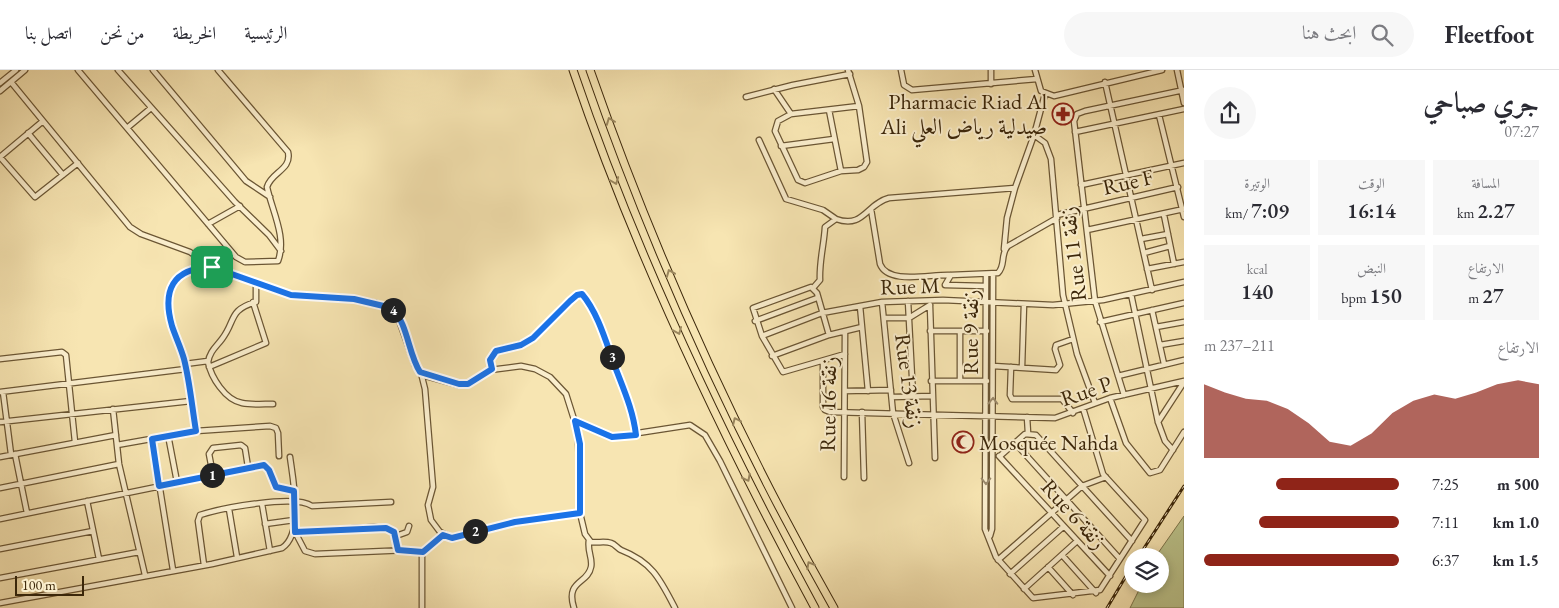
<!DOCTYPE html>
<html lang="ar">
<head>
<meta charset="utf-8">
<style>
  :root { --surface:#fff; --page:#f7f7f7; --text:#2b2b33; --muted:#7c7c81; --line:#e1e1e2; --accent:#8f2418 }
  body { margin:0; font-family:"EB Garamond",Amiri,serif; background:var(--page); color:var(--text); direction:rtl; height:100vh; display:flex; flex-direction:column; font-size:19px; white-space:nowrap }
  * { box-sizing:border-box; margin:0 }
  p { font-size:16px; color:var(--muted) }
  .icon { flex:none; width:28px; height:28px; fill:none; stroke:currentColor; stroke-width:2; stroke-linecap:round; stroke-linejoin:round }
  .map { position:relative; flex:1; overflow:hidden; direction:ltr }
  .drawer { display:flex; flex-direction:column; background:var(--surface); width:375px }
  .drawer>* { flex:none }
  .tools { position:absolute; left:1124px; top:478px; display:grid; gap:10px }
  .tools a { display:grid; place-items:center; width:45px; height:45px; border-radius:50%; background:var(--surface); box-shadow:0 2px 8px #0003; font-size:25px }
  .scale { position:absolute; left:15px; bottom:12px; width:69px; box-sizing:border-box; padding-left:5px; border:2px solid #3c270a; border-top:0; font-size:14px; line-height:18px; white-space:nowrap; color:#3c270a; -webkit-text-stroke:4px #faeecd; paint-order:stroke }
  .pin { position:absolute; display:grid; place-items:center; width:42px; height:42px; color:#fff; margin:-21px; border-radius:10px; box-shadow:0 2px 8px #0006 }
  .km { position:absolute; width:25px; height:25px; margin:-12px; border-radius:50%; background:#222; color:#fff; font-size:14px; line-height:25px; text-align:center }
  .round { display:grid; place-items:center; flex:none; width:52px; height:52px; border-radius:26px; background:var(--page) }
  .headline { display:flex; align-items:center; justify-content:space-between; height:85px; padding:0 20px }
  h1 { font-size:28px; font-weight:600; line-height:38px }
  .metrics { display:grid; grid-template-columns:repeat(3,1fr); gap:8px; height:85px; padding:5px 20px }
  .metrics div { display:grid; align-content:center; border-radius:0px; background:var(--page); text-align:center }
  .metrics b { font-size:21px; font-weight:600 }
  .metrics small { font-size:14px; font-weight:400 }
  .metrics p { font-size:14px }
  .chart { height:140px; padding:10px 20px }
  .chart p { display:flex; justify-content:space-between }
  .chart svg { width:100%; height:90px; margin-top:5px; fill:var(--accent); opacity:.7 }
  ul { padding:0 20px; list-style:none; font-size:16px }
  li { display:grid; grid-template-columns:80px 60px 1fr; align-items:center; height:38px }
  li i { height:12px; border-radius:6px; background:var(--accent) }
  header { display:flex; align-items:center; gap:30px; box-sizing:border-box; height:70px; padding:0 25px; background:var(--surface); border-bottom:1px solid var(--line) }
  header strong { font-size:24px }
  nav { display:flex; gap:28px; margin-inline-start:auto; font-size:18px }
  .search { width:350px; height:45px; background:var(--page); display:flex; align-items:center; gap:12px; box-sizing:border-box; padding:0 18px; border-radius:28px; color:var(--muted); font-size:19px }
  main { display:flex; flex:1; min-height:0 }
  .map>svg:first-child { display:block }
  .green { fill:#bcc58d; stroke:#7c764c }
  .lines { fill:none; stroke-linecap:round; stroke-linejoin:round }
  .minor-casing { stroke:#6b5634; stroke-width:7 }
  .highway-casing { stroke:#3c270a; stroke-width:9 }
  .minor { stroke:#faeecd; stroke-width:4.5 }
  .highway { stroke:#f7e5b2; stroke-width:7 }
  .rail-casing { stroke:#3c270a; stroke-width:3 }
  .rail { stroke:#faeecd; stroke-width:1; stroke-dasharray:4; stroke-linecap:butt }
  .oneway { stroke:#9a865e }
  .oneway2 { stroke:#9b8a6c }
  .route-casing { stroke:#fff; stroke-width:10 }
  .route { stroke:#1a73e8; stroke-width:6 }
  .labels { text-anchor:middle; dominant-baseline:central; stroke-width:4; stroke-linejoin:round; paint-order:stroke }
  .poi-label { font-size:22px; fill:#3c270a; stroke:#faeecd; text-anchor:end }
  .street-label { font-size:22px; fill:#3c270a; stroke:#faeecd }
</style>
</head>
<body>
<header>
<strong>Fleetfoot</strong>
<div class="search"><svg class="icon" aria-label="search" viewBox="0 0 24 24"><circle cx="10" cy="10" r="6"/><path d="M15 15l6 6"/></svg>ابحث هنا</div>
<nav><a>الرئيسية</a><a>الخريطة</a><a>من نحن</a><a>اتصل بنا</a></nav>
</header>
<main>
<section class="drawer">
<div class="headline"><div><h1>جري صباحي</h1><p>07:27</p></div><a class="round"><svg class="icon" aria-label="share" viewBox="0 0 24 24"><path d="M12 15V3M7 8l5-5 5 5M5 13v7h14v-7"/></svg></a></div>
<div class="metrics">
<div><p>المسافة</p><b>2.27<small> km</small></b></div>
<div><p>الوقت</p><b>16:14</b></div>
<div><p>الوتيرة</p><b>7:09<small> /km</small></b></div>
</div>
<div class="metrics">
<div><p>الارتفاع</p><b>27<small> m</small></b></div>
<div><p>النبض</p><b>150<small> bpm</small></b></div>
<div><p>kcal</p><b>140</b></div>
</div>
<div class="chart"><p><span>الارتفاع</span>211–237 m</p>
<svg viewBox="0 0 160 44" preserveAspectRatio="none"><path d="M0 44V8L10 12L20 15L30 16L40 20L50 27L60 36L70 38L80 32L90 22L100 16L110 13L120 15L130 12L140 8L150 6L160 8V44z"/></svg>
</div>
<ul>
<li><b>500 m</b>7:25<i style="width:63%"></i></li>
<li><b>1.0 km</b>7:11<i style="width:72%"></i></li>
<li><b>1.5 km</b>6:37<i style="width:100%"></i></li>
</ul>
</section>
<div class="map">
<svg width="1184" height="538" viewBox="0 0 1184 538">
  <rect width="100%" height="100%" fill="#f7e5b2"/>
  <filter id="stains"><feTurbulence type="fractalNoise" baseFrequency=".004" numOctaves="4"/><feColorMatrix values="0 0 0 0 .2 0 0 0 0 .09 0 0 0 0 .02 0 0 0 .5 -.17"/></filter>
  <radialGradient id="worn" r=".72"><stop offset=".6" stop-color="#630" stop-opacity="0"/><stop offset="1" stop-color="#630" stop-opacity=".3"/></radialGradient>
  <path class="green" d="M1184 446V538H1130L1142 514H1160V486H1156Z"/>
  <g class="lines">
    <g class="minor-casing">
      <path id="minor" d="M78 0 236 187 245 192 278 191C287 167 272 141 267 117 271 102 292 100 288 82L218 0
        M118 0 235 132 269 165 281 181
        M153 0 246 111 270 127
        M848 0 859 36 867 92 864 97 858 100 841 101 805 113 798 110 775 61 778 51 791 44 859 36
        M901 0 904 15 912 20 1037 9
        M991 0V14
        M1035 0 1041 21 1054 26 1162 0
        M1177 0 1184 33
        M11 12 130 157 141 164 190 182 210 196
        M1105 12 1152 220
        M0 13 16 0
        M774 19 791 44
        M0 21 25 0
        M746 27 793 15 850 4
        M829 40 841 101
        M1159 45 1184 147
        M127 58 151 38
        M1075 62 1184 39
        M28 63 63 105
        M1034 65 1045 73 1051 89 1063 225 1077 284 1095 333
        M759 70 786 129 823 140 836 149
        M781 76 834 69
        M0 87 35 127 78 93
        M0 87 43 51
        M1081 115 1184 93
        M871 139 880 194C888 215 930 204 950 205
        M1057 145 1178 117
        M1164 145 1174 194
        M208 154 240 136
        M1087 160 1184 139
        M1141 169 1168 164
        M1004 179 1007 148 1015 118
        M1144 183 1170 176
        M1147 199 1184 192
        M986 205 985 459 996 487 1033 528 1100 520 1145 450 1103 404 1083 338
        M256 213V232C228 240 236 251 222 269 216 277 210 281 208 292 211 307 225 330 242 333 252 335 263 334 273 334
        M986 216 945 215 951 205 998 203C1006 195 1000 184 1008 176L1057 148
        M813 218 820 210C819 192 824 175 825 157L836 149C864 159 866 134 889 128L1015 118 1034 65 1045 24
        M1131 224 1158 352 1165 371 1173 380
        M908 231 913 326
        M882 232 893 343 909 393
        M860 236 868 321
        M930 236 935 388
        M1152 240 1164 294
        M884 248H909L930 235
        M755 251 817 228
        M1100 252 1184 233
        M1156 257 1184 252
        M930 261H987
        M829 265 817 223 811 217 753 238 762 266 783 302 845 284
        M762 266 822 243 882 232 943 230 1053 235 1103 230 1184 212
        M1160 275 1184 271
        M772 286 829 265 862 257
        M0 289 62 282 66 285 75 372
        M823 291V337L825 340 830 342 1055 348 1110 328 1184 311
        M185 294 208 291
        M993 296 1056 300 1060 295 1055 279 1056 275 1073 269
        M209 297 266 273 253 232
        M1011 297 1010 325 1012 329H1062L1073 343
        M1022 297 1024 234
        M492 299 490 290 496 281C505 275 518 279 532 268 547 258 565 228 581 224 599 239 633 339 636 365
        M421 303 425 319 433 417 428 435 431 450 440 462 452 468 515 452 580 443
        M1118 306 1184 290
        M931 311H987
        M960 311V261
        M845 321 891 320
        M0 322 186 299
        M3 322 11 384
        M1124 325 1095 231 1074 51 1077 44 1085 41 1184 20
        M892 327 932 326
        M1110 328 1126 373 1150 403 1160 400 1184 362
        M113 339 119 394 145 505
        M862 342 864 408
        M1027 347 1028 363
        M575 351 612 367 690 355 705 365 720 391 792 538
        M0 352 191 331
        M1158 352 1184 312
        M196 361C192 337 190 313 184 289 182 278 176 268 172 256 162 221 172 197 212 197L291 225 338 227 376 233 391 238 399 250 415 295 420 302 426 306 459 315 468 314 490 300 521 296 535 299 550 307 566 324 578 362 580 443 585 464 591 472C598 473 605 471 611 473 615 474 617 478 621 480 652 492 660 509 675 538
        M168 365 177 412
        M152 369 173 500
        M1015 373 1120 489
        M117 375 196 361 270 356 276 358 278 363 279 386
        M15 384 27 443
        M999 386 1110 506
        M1000 386 1025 364 1036 365 1132 471
        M0 387 116 365
        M213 405 209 384 213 378 241 375 245 378 248 397
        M844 407 845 262
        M0 418 119 394
        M87 431 99 489
        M262 434 270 481
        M229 439 237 487
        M0 449 264 395 269 399 276 417 294 421
        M265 454 294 450
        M294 460 305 481 315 484 408 480 423 482
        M295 462 374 457 390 459 396 466 407 462 409 456
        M396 466 398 480
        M990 466 992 459 993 205
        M0 479 93 461
        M1062 485 1096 523
        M998 490 1082 416 1106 407
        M204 495 198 451 200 445C222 438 295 424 312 436L391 432
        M1048 497 1073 525
        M1010 504 1063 457
        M0 508 139 482
        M1024 519 1076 472
        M0 533 212 494 282 478C304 464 293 410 290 387
        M422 538V485L424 480 443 465
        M574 538C565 510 588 514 591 497 593 488 587 482 589 470"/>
    </g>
    <g class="highway-casing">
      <path id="highway" d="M573 0C636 186 722 366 815 538
        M590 0C655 186 737 367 834 538"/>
    </g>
    <use href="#minor" class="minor"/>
    <use href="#highway" class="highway"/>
    <g class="rail-casing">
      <path id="rail" d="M1139 486 1184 416
        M1107 538 1132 496"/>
    </g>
    <use href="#rail" class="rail"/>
  </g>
  <defs><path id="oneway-chevron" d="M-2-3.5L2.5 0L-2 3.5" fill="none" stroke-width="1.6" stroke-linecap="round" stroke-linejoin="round" transform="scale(1.25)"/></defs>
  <g class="oneway">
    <use href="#oneway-chevron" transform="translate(610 51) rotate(-111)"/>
    <use href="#oneway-chevron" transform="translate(615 111) rotate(69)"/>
    <use href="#oneway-chevron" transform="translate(670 203) rotate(-112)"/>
    <use href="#oneway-chevron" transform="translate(678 261) rotate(67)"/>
    <use href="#oneway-chevron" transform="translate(736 351) rotate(-115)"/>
    <use href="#oneway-chevron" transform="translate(747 408) rotate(63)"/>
    <use href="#oneway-chevron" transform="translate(810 495) rotate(-118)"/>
  </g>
  <g class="oneway2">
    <use href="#oneway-chevron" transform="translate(993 331) rotate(-89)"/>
    <use href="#oneway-chevron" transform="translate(986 411) rotate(90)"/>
  </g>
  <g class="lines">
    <g class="route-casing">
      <path id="route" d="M212 197 291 225 354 229 392 238C408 254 408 283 420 302L459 314H468L492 299 490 290 496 281 521 275 533 268 570 231 577 225 582 224C598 243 606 272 614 294 623 318 633 339 636 365L612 367 575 351 580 374V443L515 452 452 468 443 465 423 482 398 480 394 462 386 458 295 462 294 421 276 417 269 400 264 395 159 416 152 369 196 361C192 337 190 313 184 289 181 278 176 268 172 256 162 221 172 198 212 197Z"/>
    </g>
    <use href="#route" class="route"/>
  </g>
  <defs>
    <g id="pharmacy-ring" transform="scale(1.125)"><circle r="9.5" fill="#faeecd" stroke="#8f2418" stroke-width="1.5"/><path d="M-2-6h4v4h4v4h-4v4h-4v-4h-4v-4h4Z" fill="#8f2418"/></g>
    <g id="mosque-ring" transform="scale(1.125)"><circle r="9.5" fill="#faeecd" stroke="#8f2418" stroke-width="1.5"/><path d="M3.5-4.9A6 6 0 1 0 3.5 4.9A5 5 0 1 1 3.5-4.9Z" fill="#8f2418"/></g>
  </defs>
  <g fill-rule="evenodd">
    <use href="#pharmacy-ring" x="1063" y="44"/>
    <use href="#mosque-ring" x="963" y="372"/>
  </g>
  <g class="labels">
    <g class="poi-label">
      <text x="1047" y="31">Pharmacie Riad Al<tspan x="1047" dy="25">Ali صيدلية رياض العلي</tspan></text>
      <text x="979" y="372" text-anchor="start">Mosquée Nahda</text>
    </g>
    <g class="street-label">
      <text transform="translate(1128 112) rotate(-13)">Rue F</text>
      <text transform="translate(1073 184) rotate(-97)">Rue 11 زنقة</text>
      <text transform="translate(910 216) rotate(-2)">Rue M</text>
      <text transform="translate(970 262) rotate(-90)">Rue 9 زنقة</text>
      <text transform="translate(909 311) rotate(82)">Rue 13 زنقة</text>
      <text transform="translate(1086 321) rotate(-19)">Rue P</text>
      <text transform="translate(828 334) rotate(-89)">Rue 16 زنقة</text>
      <text transform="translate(1074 444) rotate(48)">Rue 6 زنقة</text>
    </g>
  </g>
  <rect width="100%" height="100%" filter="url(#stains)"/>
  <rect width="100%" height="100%" fill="url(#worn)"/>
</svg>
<div class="tools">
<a><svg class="icon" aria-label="layers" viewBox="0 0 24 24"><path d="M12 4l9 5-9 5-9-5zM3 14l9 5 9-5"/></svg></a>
</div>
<div class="scale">100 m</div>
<div class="pin" style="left:212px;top:197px;background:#1e9e55"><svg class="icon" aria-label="arrive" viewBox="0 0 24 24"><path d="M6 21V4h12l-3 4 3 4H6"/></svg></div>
<b class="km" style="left:212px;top:405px">1</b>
<b class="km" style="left:475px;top:461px">2</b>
<b class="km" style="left:612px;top:287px">3</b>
<b class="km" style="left:393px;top:240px">4</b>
</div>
</main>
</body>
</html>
